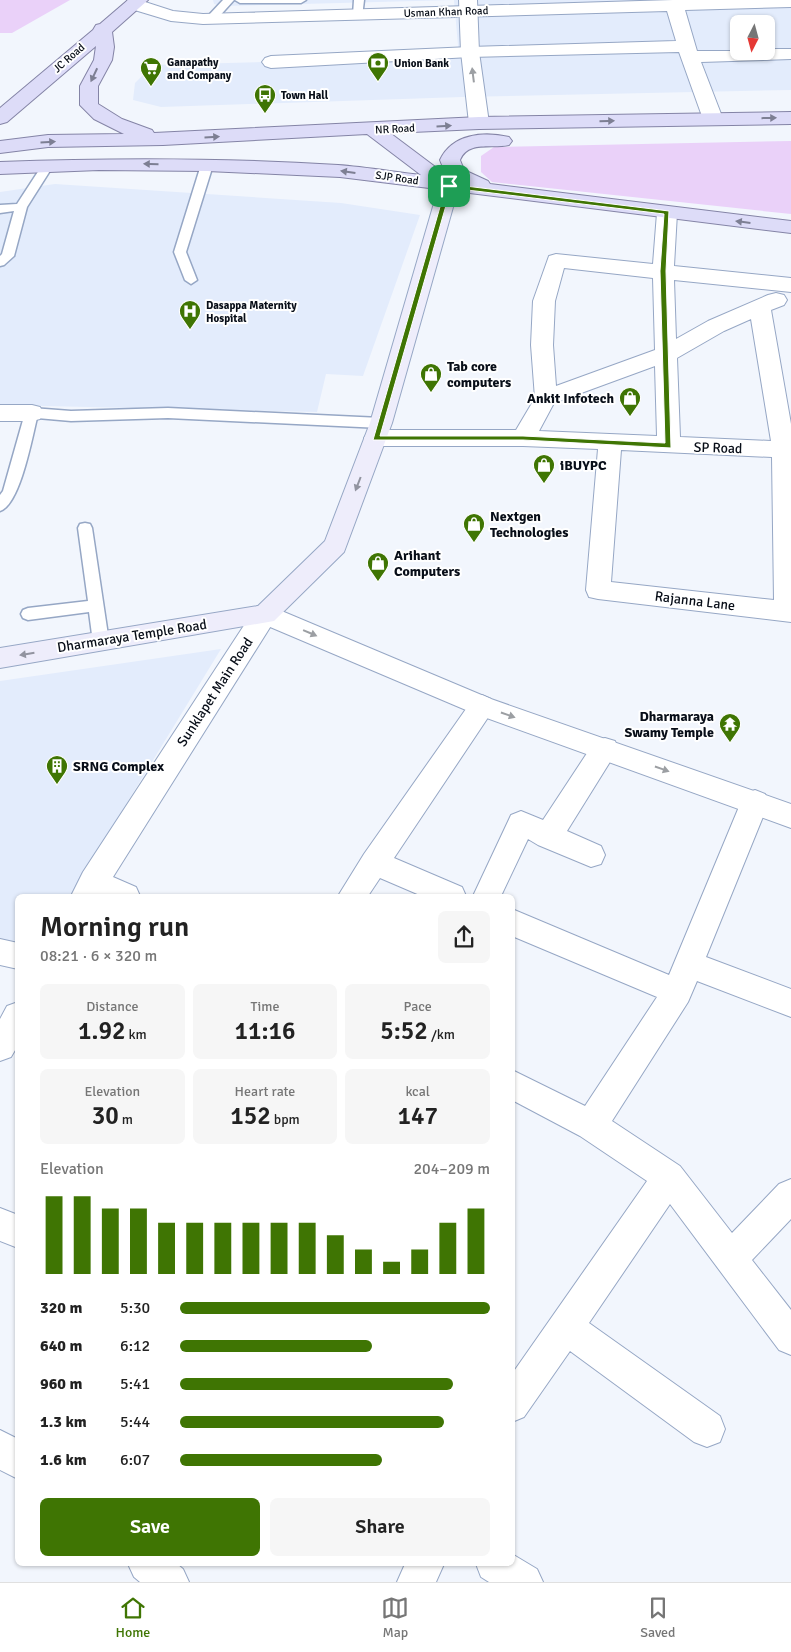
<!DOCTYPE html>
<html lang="en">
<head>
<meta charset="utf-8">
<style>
  :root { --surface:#fff; --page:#f6f6f6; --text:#222; --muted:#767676; --line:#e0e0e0; --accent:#3f7503 }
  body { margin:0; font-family:Signika,sans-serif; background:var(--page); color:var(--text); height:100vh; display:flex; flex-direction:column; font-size:19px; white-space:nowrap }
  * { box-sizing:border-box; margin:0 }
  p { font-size:16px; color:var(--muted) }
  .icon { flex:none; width:28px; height:28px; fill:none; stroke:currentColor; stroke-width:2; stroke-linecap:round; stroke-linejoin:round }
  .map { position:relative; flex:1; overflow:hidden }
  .sheet { position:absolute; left:15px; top:894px; width:500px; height:672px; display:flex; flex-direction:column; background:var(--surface); border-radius:8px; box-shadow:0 1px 4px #0004 }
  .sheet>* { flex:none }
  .needle { width:32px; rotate:186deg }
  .fabs { position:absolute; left:730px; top:15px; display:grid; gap:10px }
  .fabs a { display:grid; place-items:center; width:45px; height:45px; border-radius:8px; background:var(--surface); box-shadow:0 1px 4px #0004; font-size:25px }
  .pin { position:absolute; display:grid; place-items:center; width:42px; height:42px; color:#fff; margin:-21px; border-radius:10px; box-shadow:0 2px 8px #0006 }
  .round { display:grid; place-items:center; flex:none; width:52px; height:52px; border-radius:8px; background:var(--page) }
  .head { display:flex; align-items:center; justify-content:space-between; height:85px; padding:0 25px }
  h1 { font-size:28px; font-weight:600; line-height:38px }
  .metrics { display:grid; grid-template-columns:repeat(3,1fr); gap:8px; height:85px; padding:5px 25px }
  .metrics div { display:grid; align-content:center; border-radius:8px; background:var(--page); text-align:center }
  .metrics b { font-size:25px; font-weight:600 }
  .metrics small { font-size:14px; font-weight:400 }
  .metrics p { font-size:14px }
  .chart { height:140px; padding:10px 25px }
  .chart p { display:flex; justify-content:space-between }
  .chart svg { width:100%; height:90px; margin-top:5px; stroke:var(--accent); stroke-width:6 }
  .action { display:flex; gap:10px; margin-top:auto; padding:10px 25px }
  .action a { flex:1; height:58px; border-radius:8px; background:var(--accent); color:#fff; font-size:20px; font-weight:600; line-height:58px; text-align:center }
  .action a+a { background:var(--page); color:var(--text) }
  ul { padding:0 25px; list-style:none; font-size:16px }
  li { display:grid; grid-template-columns:80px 60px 1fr; align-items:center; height:38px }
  li i { height:12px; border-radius:6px; background:var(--accent) }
  .tab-bar { display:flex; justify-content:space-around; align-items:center; height:70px; border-top:1px solid var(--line); background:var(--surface); font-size:14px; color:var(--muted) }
  .tab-bar a { display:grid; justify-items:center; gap:2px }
  .tab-bar .current { color:var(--accent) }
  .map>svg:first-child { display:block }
  .built { fill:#e3ecfc; fill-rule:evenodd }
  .green { fill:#ead1f9 }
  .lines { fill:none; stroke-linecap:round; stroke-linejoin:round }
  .service-casing { stroke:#96a7c5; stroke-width:3 }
  .minor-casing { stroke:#96a7c5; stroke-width:2 }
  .tertiary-casing { stroke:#96a7c5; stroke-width:2 }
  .secondary-casing { stroke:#96a7c5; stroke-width:2 }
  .primary-casing { stroke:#8484a6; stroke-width:2 }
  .service { fill:#fff; fill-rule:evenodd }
  .minor { fill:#fff; fill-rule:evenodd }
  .tertiary { fill:#fff; fill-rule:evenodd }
  .secondary { fill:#eeedfb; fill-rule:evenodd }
  .primary { fill:#dddcf8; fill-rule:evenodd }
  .oneway { fill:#7d7f93 }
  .oneway2 { fill:#9c9fa3 }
  .oneway3 { fill:#9294a0 }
  .route { fill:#3f7503; stroke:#fff; fill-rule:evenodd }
  .labels { text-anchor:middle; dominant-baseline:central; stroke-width:4; stroke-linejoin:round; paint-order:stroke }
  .far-street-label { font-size:11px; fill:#080e18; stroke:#fff }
  .far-poi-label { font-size:11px; font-weight:bold; fill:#080e18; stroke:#fff; text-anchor:start }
  .poi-label { font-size:14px; font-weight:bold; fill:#080e18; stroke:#fff; text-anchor:start }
  .street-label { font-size:14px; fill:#080e18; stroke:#fff }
</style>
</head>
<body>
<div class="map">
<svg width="791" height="1582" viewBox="0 0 791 1582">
  <rect width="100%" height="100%" fill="#f2f6fd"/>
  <path class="built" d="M213 0H791V90L462 97 161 107 133 100 135 83 153 65 459 57 454 0 223 6 214 4ZM739 24H766V51H739Z
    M55 184 341 203 420 215 363 376 326 374 317 412 0 405V192Z
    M221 649 70 896H18L17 945 0 941V681Z"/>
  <path class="green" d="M0 0H70L12 33H0Z
    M791 141V214L492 182 481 172V156L494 147Z"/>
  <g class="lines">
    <g class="service-casing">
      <path id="service" d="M223 0H234L216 20H208L207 18 208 16Z
        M235 0H306L301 3H240Z
        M354 0H364L362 17 358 18 353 15Z
        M207 162 213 165 186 252 197 280 191 284 185 280 174 252 201 165Z
        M47 163 53 166 27 207 14 256 4 265 0 266V256L2 254 14 211 0 213V205L17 204 43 164Z
        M32 408 71 411 168 408 381 418 386 420 388 423 386 426 381 428 168 418 71 421 37 418C32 438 20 505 0 511V495L3 491 25 413 27 410Z
        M85 523 90 524 92 528 109 642 106 646 101 648 96 646 93 642 89 612 28 620 23 618 21 614 23 610 28 608 88 601 78 528 80 524Z"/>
    </g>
    <g class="minor-casing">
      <path id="minor" d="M128 0H139L173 11 203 14 673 0H791V7L685 10 697 51H766V49H791V59L701 62 723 119 720 123 713 125 706 123 703 119 679 52 470 57 271 68 265 66 262 62 265 58 271 56 470 47 676 41 667 11 203 24 171 21 128 8 125 4Z
        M667 207 674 209 677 213 674 266 791 278V292L674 280 676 339 708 321 768 295 776 293 784 295 787 300 784 305 771 310 791 424V622L598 599 589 597 586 590 598 449 523 446H376L368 444 364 438 368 432 376 430H516L535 398 531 345 533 301 549 256 556 254 653 264 657 213 660 209ZM564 268 653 278 655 350 556 386 553 345 555 301ZM751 319 771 441 680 437 677 358 724 331ZM655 366 657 436 539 431 554 403ZM621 450 772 457 774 600 611 582Z
        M0 405H32L40 407 43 413 40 419 32 421H0Z
        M265 604 274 607 278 614 274 621 113 877 136 887 140 896H71L83 872 256 607Z
        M482 695 491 699 495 706 491 713 394 858 462 887 466 896H422L380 878 368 896H338L364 854 473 699Z
        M605 738 615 741 618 749 567 831 601 846 605 855 601 864 591 867 538 845 528 839 501 896H473L511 815 521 811 543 820 595 741Z
        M755 790 765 794 769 802 706 957 791 989V1017L697 981 688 1002 612 1121 680 1166 732 1233 779 1184 791 1179V1219L752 1260 791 1310V1355L779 1350 670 1204 589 1323 720 1416 725 1429 720 1442 707 1447 694 1442 570 1351 524 1417 512 1422V1374L647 1181 580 1136 512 1100V1070L585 1106 657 997 512 936V909L669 975 741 802 745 794Z
        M0 939 18 943V969L0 965Z
        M18 1002V1045L11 1057 0 1061V1019L7 1006Z
        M0 1208 18 1215V1248L0 1241Z
        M0 1430 18 1439V1479L0 1470Z
        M512 1554 537 1569 543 1582H489L481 1577 476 1564H512Z
        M128 1564H177L183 1569 189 1582H140L134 1577Z
        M405 1564H444L436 1582H397Z"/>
    </g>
    <g class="tertiary-casing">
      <path id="tertiary" d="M459 0H477L479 52 489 123 486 127 479 129 472 127 469 123 461 52Z
        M265 604 491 699 791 804V828L473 713 256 621 252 614 256 607Z"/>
    </g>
    <g class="secondary-casing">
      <path id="secondary" d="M449 180 456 182 459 186 392 423 344 552 274 621 0 668V648L258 606 325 541 370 423 439 186 442 182Z"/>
    </g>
    <g class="primary-casing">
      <path id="primary" d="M128 0H148L112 32 114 47 112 60 98 86V104L122 119 152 130 154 133 479 117 791 112V124L479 129 390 133 446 175 440 160C452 134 483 131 509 137L512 141 509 145C492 149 468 140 460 160L464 170 488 181 490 184 791 221V233L340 177 207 171 99 170 0 174V162C113 158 226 158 338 165 366 167 394 172 421 175L367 134 163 145 48 147 0 153V141L48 135 124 134 94 119 80 105V86L94 60 96 46 7 122 0 124V108L93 30 96 25 100 24Z"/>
    </g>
    <use href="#service" class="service"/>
    <use href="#minor" class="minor"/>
    <use href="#tertiary" class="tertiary"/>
    <use href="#secondary" class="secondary"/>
    <use href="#primary" class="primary"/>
  </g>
  <defs><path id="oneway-solid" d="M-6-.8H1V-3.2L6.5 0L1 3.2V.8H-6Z" transform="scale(1.25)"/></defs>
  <g class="oneway">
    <use href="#oneway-solid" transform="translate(94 75) rotate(115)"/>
    <use href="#oneway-solid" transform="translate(769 118) rotate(-1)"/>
    <use href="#oneway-solid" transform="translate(607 121) rotate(-1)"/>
    <use href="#oneway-solid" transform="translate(444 126) rotate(-4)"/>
    <use href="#oneway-solid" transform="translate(212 137) rotate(-3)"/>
    <use href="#oneway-solid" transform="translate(48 142) rotate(-3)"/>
    <use href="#oneway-solid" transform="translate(151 164) rotate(-179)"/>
    <use href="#oneway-solid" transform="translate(348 172) rotate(-172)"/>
    <use href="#oneway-solid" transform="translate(743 222) rotate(-173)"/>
  </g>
  <g class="oneway2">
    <use href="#oneway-solid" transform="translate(473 75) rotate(-97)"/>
    <use href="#oneway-solid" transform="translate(310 633) rotate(23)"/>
    <use href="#oneway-solid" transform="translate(508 715) rotate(19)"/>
    <use href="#oneway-solid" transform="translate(662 769) rotate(19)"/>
  </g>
  <g class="oneway3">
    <use href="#oneway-solid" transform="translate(358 484) rotate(111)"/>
    <use href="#oneway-solid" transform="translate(27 654) rotate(171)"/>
  </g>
  <path class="route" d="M449 184 669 211 666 271 671 448 523 440H373L446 186ZM451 188 664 214 660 271 665 443 523 436H380Z"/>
  <defs>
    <g id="bank-pin" transform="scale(1.125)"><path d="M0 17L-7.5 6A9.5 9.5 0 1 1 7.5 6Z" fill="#3f7503" stroke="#fff"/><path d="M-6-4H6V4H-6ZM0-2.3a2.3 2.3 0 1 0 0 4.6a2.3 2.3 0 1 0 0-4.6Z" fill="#fff"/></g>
    <g id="supermarket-pin" transform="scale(1.125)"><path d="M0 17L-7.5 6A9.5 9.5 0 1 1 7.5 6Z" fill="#3f7503" stroke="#fff"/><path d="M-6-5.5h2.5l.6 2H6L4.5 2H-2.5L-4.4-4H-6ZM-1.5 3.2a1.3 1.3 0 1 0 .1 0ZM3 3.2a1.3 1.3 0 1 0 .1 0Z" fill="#fff"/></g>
    <g id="bus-pin" transform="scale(1.125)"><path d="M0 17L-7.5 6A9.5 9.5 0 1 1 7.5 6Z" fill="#3f7503" stroke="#fff"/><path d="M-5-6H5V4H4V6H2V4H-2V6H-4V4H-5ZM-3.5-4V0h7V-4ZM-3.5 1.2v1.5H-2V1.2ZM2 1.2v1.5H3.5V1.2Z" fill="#fff"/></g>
    <g id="hospital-pin" transform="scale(1.125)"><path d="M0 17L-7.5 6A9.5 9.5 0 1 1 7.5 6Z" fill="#3f7503" stroke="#fff"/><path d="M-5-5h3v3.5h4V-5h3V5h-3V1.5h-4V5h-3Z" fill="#fff"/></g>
    <g id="shop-pin" transform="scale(1.125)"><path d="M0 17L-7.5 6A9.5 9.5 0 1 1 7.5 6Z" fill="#3f7503" stroke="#fff"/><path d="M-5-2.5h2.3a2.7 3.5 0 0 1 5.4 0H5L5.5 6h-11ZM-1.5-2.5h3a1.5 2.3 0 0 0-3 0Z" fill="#fff"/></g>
    <g id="temple-pin" transform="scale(1.125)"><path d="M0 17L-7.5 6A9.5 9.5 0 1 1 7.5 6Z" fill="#3f7503" stroke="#fff"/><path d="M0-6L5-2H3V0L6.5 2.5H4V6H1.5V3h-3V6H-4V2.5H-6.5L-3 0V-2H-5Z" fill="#fff"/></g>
    <g id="building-pin" transform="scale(1.125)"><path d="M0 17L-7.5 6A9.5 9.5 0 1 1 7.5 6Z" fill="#3f7503" stroke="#fff"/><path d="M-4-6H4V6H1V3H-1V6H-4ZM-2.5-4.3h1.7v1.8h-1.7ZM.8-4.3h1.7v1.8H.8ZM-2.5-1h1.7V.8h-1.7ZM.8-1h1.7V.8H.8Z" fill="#fff"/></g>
  </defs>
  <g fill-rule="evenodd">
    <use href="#bank-pin" x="378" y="63"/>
    <use href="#supermarket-pin" x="151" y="68"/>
    <use href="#bus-pin" x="265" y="95"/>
    <use href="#hospital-pin" x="190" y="311"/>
    <use href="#shop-pin" x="431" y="374"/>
    <use href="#shop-pin" x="630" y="398"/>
    <use href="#shop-pin" x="544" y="465"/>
    <use href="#shop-pin" x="474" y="524"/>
    <use href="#shop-pin" x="378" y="563"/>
    <use href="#temple-pin" x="730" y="724"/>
    <use href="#building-pin" x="57" y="766"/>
  </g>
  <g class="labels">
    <g class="far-street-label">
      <text transform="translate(446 12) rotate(-2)">Usman Khan Road</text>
      <text transform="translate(69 58) rotate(-41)">JC Road</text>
      <text transform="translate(395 129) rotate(-3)">NR Road</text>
      <text transform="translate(397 178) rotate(8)">SJP Road</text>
    </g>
    <g class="far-poi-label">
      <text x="167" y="62">Ganapathy<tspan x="167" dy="13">and Company</tspan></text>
      <text x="394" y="63">Union Bank</text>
      <text x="281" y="95">Town Hall</text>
      <text x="206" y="305">Dasappa Maternity<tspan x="206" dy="13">Hospital</tspan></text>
    </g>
    <g class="poi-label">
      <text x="447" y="366">Tab core<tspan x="447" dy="16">computers</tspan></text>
      <text x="614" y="398" text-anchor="end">Ankit Infotech</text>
      <text x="560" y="465">iBUYPC</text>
      <text x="490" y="516">Nextgen<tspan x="490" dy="16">Technologies</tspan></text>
      <text x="394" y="555">Arihant<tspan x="394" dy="16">Computers</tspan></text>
      <text x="714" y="716" text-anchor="end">Dharmaraya<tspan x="714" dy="16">Swamy Temple</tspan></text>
      <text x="73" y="766">SRNG Complex</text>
    </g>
    <g class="street-label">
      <text transform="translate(718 448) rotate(2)">SP Road</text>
      <text transform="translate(695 601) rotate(7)">Rajanna Lane</text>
      <text transform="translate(132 636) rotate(-9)">Dharmaraya Temple Road</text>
      <text transform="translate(215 692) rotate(-57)">Sunklapet Main Road</text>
    </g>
  </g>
</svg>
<div class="fabs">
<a><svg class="needle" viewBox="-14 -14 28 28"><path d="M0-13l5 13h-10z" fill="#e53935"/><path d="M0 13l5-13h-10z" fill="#767676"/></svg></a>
</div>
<div class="pin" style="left:449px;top:186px;background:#1e9e55"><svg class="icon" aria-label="arrive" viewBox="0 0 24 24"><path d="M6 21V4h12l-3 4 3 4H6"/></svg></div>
<section class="sheet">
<div class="head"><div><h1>Morning run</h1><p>08:21 · 6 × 320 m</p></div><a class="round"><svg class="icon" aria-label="share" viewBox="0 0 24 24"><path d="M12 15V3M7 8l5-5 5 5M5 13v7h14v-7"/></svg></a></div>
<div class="metrics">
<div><p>Distance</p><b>1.92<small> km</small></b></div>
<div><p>Time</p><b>11:16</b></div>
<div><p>Pace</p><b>5:52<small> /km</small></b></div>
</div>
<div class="metrics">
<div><p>Elevation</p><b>30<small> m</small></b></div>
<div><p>Heart rate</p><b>152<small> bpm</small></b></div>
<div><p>kcal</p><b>147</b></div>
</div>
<div class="chart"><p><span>Elevation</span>204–209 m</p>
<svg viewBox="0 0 160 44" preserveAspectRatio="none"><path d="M5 44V6M15 44V6M25 44V12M35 44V12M45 44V19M55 44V19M65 44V19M75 44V19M85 44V19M95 44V19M105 44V25M115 44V32M125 44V38M135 44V32M145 44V19M155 44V12"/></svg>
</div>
<ul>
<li><b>320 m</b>5:30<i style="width:100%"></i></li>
<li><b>640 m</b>6:12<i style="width:62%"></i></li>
<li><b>960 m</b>5:41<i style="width:88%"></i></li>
<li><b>1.3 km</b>5:44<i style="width:85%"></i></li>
<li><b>1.6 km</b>6:07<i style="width:65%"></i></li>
</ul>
<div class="action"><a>Save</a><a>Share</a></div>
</section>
</div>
<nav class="tab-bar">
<a class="current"><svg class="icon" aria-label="home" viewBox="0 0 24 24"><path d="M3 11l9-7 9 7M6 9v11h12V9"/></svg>Home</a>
<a><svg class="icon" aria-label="map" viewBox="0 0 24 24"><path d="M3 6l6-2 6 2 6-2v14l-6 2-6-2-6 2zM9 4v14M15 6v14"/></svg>Map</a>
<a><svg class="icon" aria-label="saved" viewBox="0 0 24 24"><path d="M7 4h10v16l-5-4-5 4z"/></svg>Saved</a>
</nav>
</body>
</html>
